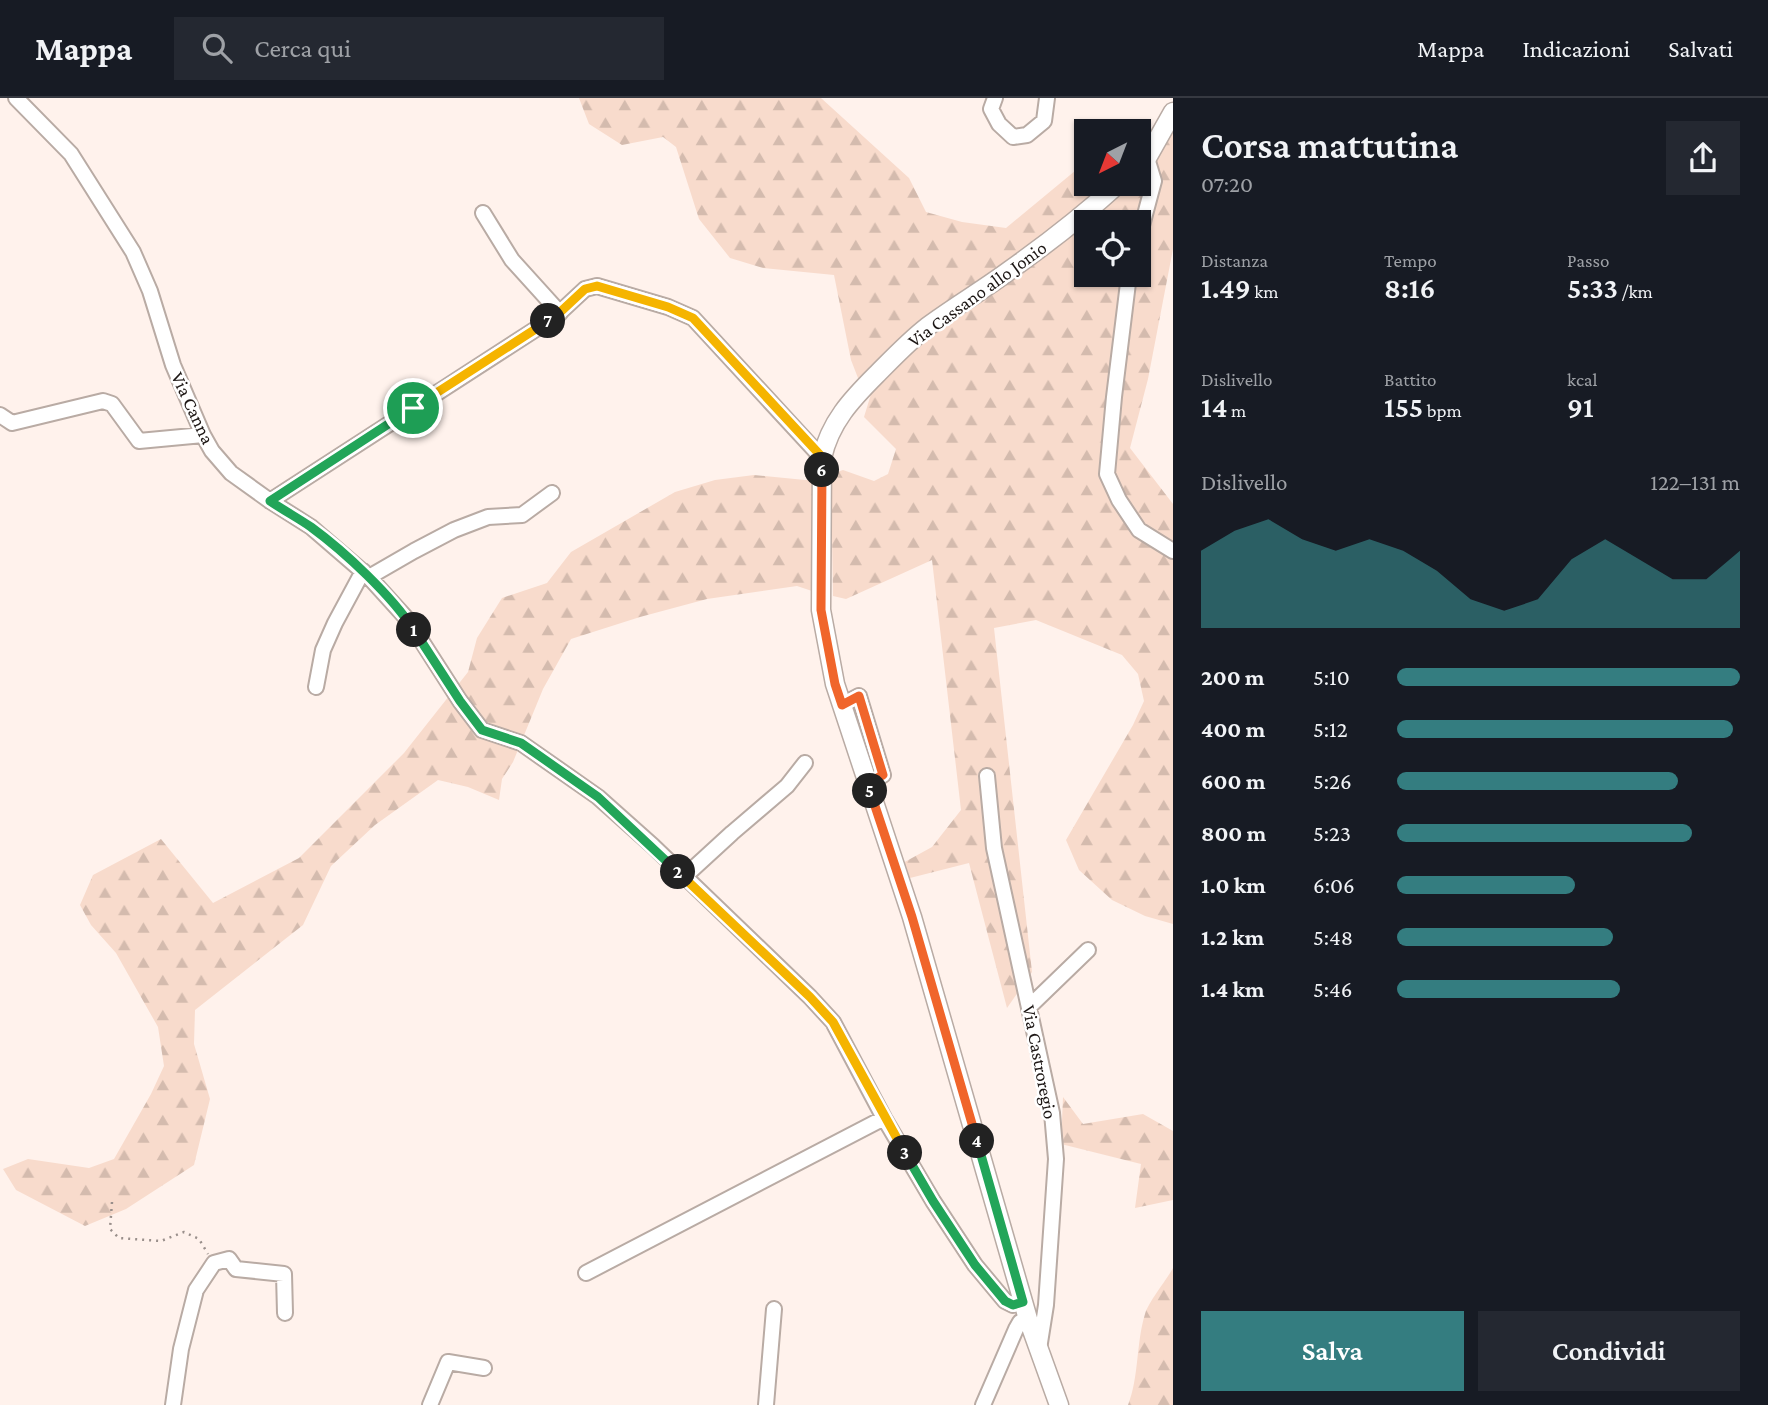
<!DOCTYPE html>
<html lang="it">
<head>
<meta charset="utf-8">
<style>
  :root { --surface:#171b24; --page:#242831; --text:#f1f3f6; --muted:#9ea1a6; --line:#363941; --accent:#347d80 }
  body { margin:0; font-family:"Crimson Pro",serif; background:var(--page); color:var(--text); height:100vh; display:flex; flex-direction:column; font-size:26px; white-space:nowrap }
  * { box-sizing:border-box; margin:0 }
  p { font-size:23px; color:var(--muted) }
  .icon { flex:none; width:38px; height:38px; fill:none; stroke:currentColor; stroke-width:2; stroke-linecap:round; stroke-linejoin:round }
  .map { position:relative; flex:1; overflow:hidden }
  .panel { display:flex; flex-direction:column; background:var(--surface); width:595px }
  .panel>* { flex:none }
  .needle { width:46px; rotate:222deg }
  .tools { position:absolute; left:1074px; top:21px; display:grid; gap:14px }
  .tools a { display:grid; place-items:center; width:77px; height:77px; border-radius:0px; background:var(--surface); box-shadow:0 2px 5px #0004; font-size:35px }
  .pin { position:absolute; display:grid; place-items:center; width:60px; height:60px; color:#fff; margin:-30px; border:4px solid #fff; border-radius:50%; box-shadow:0 2px 7px #0007 }
  .km { position:absolute; width:35px; height:35px; margin:-18px; border-radius:50%; background:#222; color:#fff; font-size:19px; line-height:35px; text-align:center }
  .round { display:grid; place-items:center; flex:none; width:74px; height:74px; border-radius:0px; background:var(--page) }
  .headline { display:flex; align-items:center; justify-content:space-between; height:119px; padding:0 28px }
  h1 { font-size:38px; font-weight:600; line-height:52px }
  .stats { display:grid; grid-template-columns:repeat(3,1fr); gap:10px; height:119px; padding:7px 28px }
  .stats div { display:grid; align-content:center }
  .stats b { font-size:30px; font-weight:600 }
  .stats small { font-size:19px; font-weight:400 }
  .stats p { font-size:19px }
  .chart { height:196px; padding:14px 28px }
  .chart p { display:flex; justify-content:space-between }
  .chart svg { width:100%; height:126px; margin-top:7px; fill:var(--accent); opacity:.7 }
  .primary-button { display:flex; gap:14px; margin-top:auto; padding:14px 28px }
  .primary-button a { flex:1; height:80px; border-radius:0px; background:var(--accent); color:#fff; font-size:28px; font-weight:600; line-height:80px; text-align:center }
  .primary-button a+a { background:var(--page); color:var(--text) }
  ul { padding:0 28px; list-style:none; font-size:23px }
  li { display:grid; grid-template-columns:112px 84px 1fr; align-items:center; height:52px }
  li i { height:18px; border-radius:9px; background:var(--accent) }
  header { display:flex; align-items:center; gap:42px; box-sizing:border-box; height:98px; padding:0 35px; background:var(--surface); border-bottom:2px solid var(--line) }
  header strong { font-size:33px }
  nav { display:flex; gap:38px; margin-inline-start:auto; font-size:24px }
  .search { width:490px; height:63px; background:var(--page); display:flex; align-items:center; gap:18px; box-sizing:border-box; padding:0 24px; border-radius:0px; color:var(--muted); font-size:26px }
  main { display:flex; flex:1; min-height:0 }
  .map>svg:first-child { display:block }
  .forest { fill:url(#forest-firs); fill-rule:evenodd }
  .lines { fill:none; stroke-linecap:round; stroke-linejoin:round }
  .minor-casing { stroke:#b9aba4; stroke-width:18 }
  .major-casing { stroke:#b9aba4; stroke-width:21 }
  .path { stroke:#998f8b; stroke-width:2.5; stroke-dasharray:2 5; stroke-linecap:butt }
  .minor { stroke:#fff; stroke-width:14 }
  .major { stroke:#fff; stroke-width:18 }
  .split-1-casing { stroke:#fff; stroke-width:14 }
  .split-2-casing { stroke:#fff; stroke-width:14 }
  .split-3-casing { stroke:#fff; stroke-width:14 }
  .split-4-casing { stroke:#fff; stroke-width:14 }
  .split-5-casing { stroke:#fff; stroke-width:14 }
  .split-6-casing { stroke:#fff; stroke-width:14 }
  .split-7-casing { stroke:#fff; stroke-width:14 }
  .split-8-casing { stroke:#fff; stroke-width:14 }
  .split-1 { stroke:#22a559; stroke-width:9 }
  .split-2 { stroke:#22a559; stroke-width:9 }
  .split-3 { stroke:#f5b400; stroke-width:9 }
  .split-4 { stroke:#22a559; stroke-width:9 }
  .split-5 { stroke:#f0652b; stroke-width:9 }
  .split-6 { stroke:#f0652b; stroke-width:9 }
  .split-7 { stroke:#f5b400; stroke-width:9 }
  .split-8 { stroke:#f5b400; stroke-width:9 }
  .labels { text-anchor:middle; dominant-baseline:central; stroke-width:5; stroke-linejoin:round; paint-order:stroke }
  .street-label { font-size:19px; fill:#1d1715; stroke:#fff }
</style>
</head>
<body>
<header>
<strong>Mappa</strong>
<div class="search"><svg class="icon" aria-label="search" viewBox="0 0 24 24"><circle cx="10" cy="10" r="6"/><path d="M15 15l6 6"/></svg>Cerca qui</div>
<nav><a>Mappa</a><a>Indicazioni</a><a>Salvati</a></nav>
</header>
<main>
<div class="map">
<svg width="1173" height="1307" viewBox="0 0 1173 1307">
  <defs>
    <pattern id="forest-firs" width="22" height="20" patternUnits="userSpaceOnUse" patternTransform="scale(1.75)"><rect width="22" height="20" fill="#f8dbcc"/><path d="M5 1l3.5 6h-7zM16 11l3.5 6h-7z" fill="#d4bbae"/></pattern>
  </defs>
  <rect width="100%" height="100%" fill="#fff2ec"/>
  <path class="forest" d="M579 0H821L909 80 926 114 962 124 1006 130 1087 63V86H1139V69L1148 75 1173 34V151L1148 281 1130 350 1173 406V826L1145 818 1112 802 1079 772 1066 742 1133 627 1144 603 1138 576 1122 557 1036 522 994 530 1032 874 1007 910 969 765 910 780 901 766 932 749 961 712 932 462 846 501 833 498 831 376 843 372 874 383 888 376 896 351 864 319 871 296 858 280 851 262 834 177 763 170 730 160 699 121 676 49 663 39 622 47 589 26ZM1087 124H1139V177H1087Z
    M754 377 805 382 813 381 812 493 797 488 707 501 640 519 571 541 543 591 513 664 502 681 499 702 468 689 438 682 375 727 331 768 303 827 195 912 194 946 210 1001 194 1067 126 1111 85 1128 16 1092 3 1071 28 1061 89 1070 114 1061 151 996 164 968 158 929 116 855 91 827 80 807 93 777 161 741 213 805 299 760 404 655 468 574 477 540 502 500 547 485 571 454 675 394 715 382Z
    M1063 999 1083 1026 1143 1016 1173 1033V1102L1135 1110 1141 1066 1061 1046Z
    M1173 1170V1307H1128C1139 1280 1136 1245 1145 1216 1149 1203 1166 1183 1173 1170Z"/>
  <g class="lines">
    <g class="minor-casing">
      <path id="minor" d="M16 0 71 56 133 154 150 193 173 267 203 337 212 353 231 375 270 403 311 429 369 479 408 522 460 603 482 632 521 645 598 699 653 748 810 899 833 924 884 1020 933 1103 975 1167 1005 1203 1013 1207 1023 1204
        M995 0 991 11 999 26 1013 39 1027 37 1044 23 1047 0
        M483 115 512 162 560 215
        M1139 139 1154 83 1147 60
        M1129 177 1114 299 1107 376 1119 402 1139 432 1173 453
        M0 317 12 325 103 303 112 306 139 343 203 337
        M270 403 556 218 585 191 597 188 668 209 693 220 822 360
        M369 479 414 453 454 432 488 419 522 417 552 395
        M316 589 323 552 335 525 363 473
        M842 607 859 598 883 677 867 685
        M987 678 994 750 1052 1015 1056 1061 1046 1207 1039 1251
        M684 779 732 735 787 688 805 665
        M1029 909 1088 852
        M586 1175 884 1020
        M173 1307 181 1251 196 1192 214 1165 229 1161 236 1171 284 1176 285 1215
        M430 1307 448 1264 484 1270
        M766 1307 774 1211
        M983 1307 1016 1231 1020 1224 1028 1221"/>
    </g>
    <g class="major-casing">
      <path id="major" d="M1139 67 1147 60 1173 14
        M1059 1307 1028 1221 912 819 835 586 821 512 822 360C830 324 852 301 876 277 893 260 909 243 927 229 954 209 983 192 1010 172 1048 145 1084 117 1118 86"/>
    </g>
    <path class="path" d="M112 1104 110 1131 119 1140 161 1143 184 1134 199 1141 208 1156"/>
    <use href="#minor" class="minor"/>
    <use href="#major" class="major"/>
  </g>
  <g class="lines">
    <g class="split-1-casing">
      <path id="split-1" d="M413 310 270 403C283 412 298 420 311 429 345 454 391 497 414 532"/>
    </g>
    <g class="split-2-casing">
      <path id="split-2" d="M414 532 460 603 482 632 521 645 598 699 678 774"/>
    </g>
    <g class="split-3-casing">
      <path id="split-3" d="M678 774 810 899 833 924 905 1055"/>
    </g>
    <g class="split-4-casing">
      <path id="split-4" d="M905 1055 933 1103 975 1167 1005 1203 1013 1207 1023 1204 977 1043"/>
    </g>
    <g class="split-5-casing">
      <path id="split-5" d="M870 693 912 819 977 1043"/>
    </g>
    <g class="split-6-casing">
      <path id="split-6" d="M822 372 821 512 835 586 842 607 859 598 883 677 867 685 870 693"/>
    </g>
    <g class="split-7-casing">
      <path id="split-7" d="M548 223 556 218 585 191 597 188 668 209 693 220 822 359V372"/>
    </g>
    <g class="split-8-casing">
      <path id="split-8" d="M413 310 548 223"/>
    </g>
    <use href="#split-1" class="split-1"/>
    <use href="#split-2" class="split-2"/>
    <use href="#split-3" class="split-3"/>
    <use href="#split-4" class="split-4"/>
    <use href="#split-5" class="split-5"/>
    <use href="#split-6" class="split-6"/>
    <use href="#split-7" class="split-7"/>
    <use href="#split-8" class="split-8"/>
  </g>
  <g class="labels">
    <g class="street-label">
      <text transform="translate(977 196) rotate(-36)">Via Cassano allo Jonio</text>
      <text transform="translate(193 310) rotate(65)">Via Canna</text>
      <text transform="translate(1040 964) rotate(79)">Via Castroregio</text>
    </g>
  </g>
</svg>
<div class="tools">
<a><svg class="needle" viewBox="-14 -14 28 28"><path d="M0-13l5 13h-10z" fill="#e53935"/><path d="M0 13l5-13h-10z" fill="#9ea1a6"/></svg></a>
<a><svg class="icon" aria-label="locate" viewBox="0 0 24 24"><circle cx="12" cy="12" r="6"/><path d="M12 2v4M12 18v4M2 12h4M18 12h4"/></svg></a>
</div>
<div class="pin" style="left:413px;top:310px;background:#1e9e55"><svg class="icon" aria-label="arrive" viewBox="0 0 24 24"><path d="M6 21V4h12l-3 4 3 4H6"/></svg></div>
<b class="km" style="left:414px;top:532px">1</b>
<b class="km" style="left:678px;top:774px">2</b>
<b class="km" style="left:905px;top:1055px">3</b>
<b class="km" style="left:977px;top:1043px">4</b>
<b class="km" style="left:870px;top:693px">5</b>
<b class="km" style="left:822px;top:372px">6</b>
<b class="km" style="left:548px;top:223px">7</b>
</div>
<section class="panel">
<div class="headline"><div><h1>Corsa mattutina</h1><p>07:20</p></div><a class="round"><svg class="icon" aria-label="share" viewBox="0 0 24 24"><path d="M12 15V3M7 8l5-5 5 5M5 13v7h14v-7"/></svg></a></div>
<div class="stats">
<div><p>Distanza</p><b>1.49<small> km</small></b></div>
<div><p>Tempo</p><b>8:16</b></div>
<div><p>Passo</p><b>5:33<small> /km</small></b></div>
</div>
<div class="stats">
<div><p>Dislivello</p><b>14<small> m</small></b></div>
<div><p>Battito</p><b>155<small> bpm</small></b></div>
<div><p>kcal</p><b>91</b></div>
</div>
<div class="chart"><p><span>Dislivello</span>122–131 m</p>
<svg viewBox="0 0 160 44" preserveAspectRatio="none"><path d="M0 44V17L10 10L20 6L30 13L40 17L50 13L60 17L70 24L80 34L90 38L100 34L110 20L120 13L130 20L140 27L150 27L160 17V44z"/></svg>
</div>
<ul>
<li><b>200 m</b>5:10<i style="width:100%"></i></li>
<li><b>400 m</b>5:12<i style="width:98%"></i></li>
<li><b>600 m</b>5:26<i style="width:82%"></i></li>
<li><b>800 m</b>5:23<i style="width:86%"></i></li>
<li><b>1.0 km</b>6:06<i style="width:52%"></i></li>
<li><b>1.2 km</b>5:48<i style="width:63%"></i></li>
<li><b>1.4 km</b>5:46<i style="width:65%"></i></li>
</ul>
<div class="primary-button"><a>Salva</a><a>Condividi</a></div>
</section>
</main>
</body>
</html>
